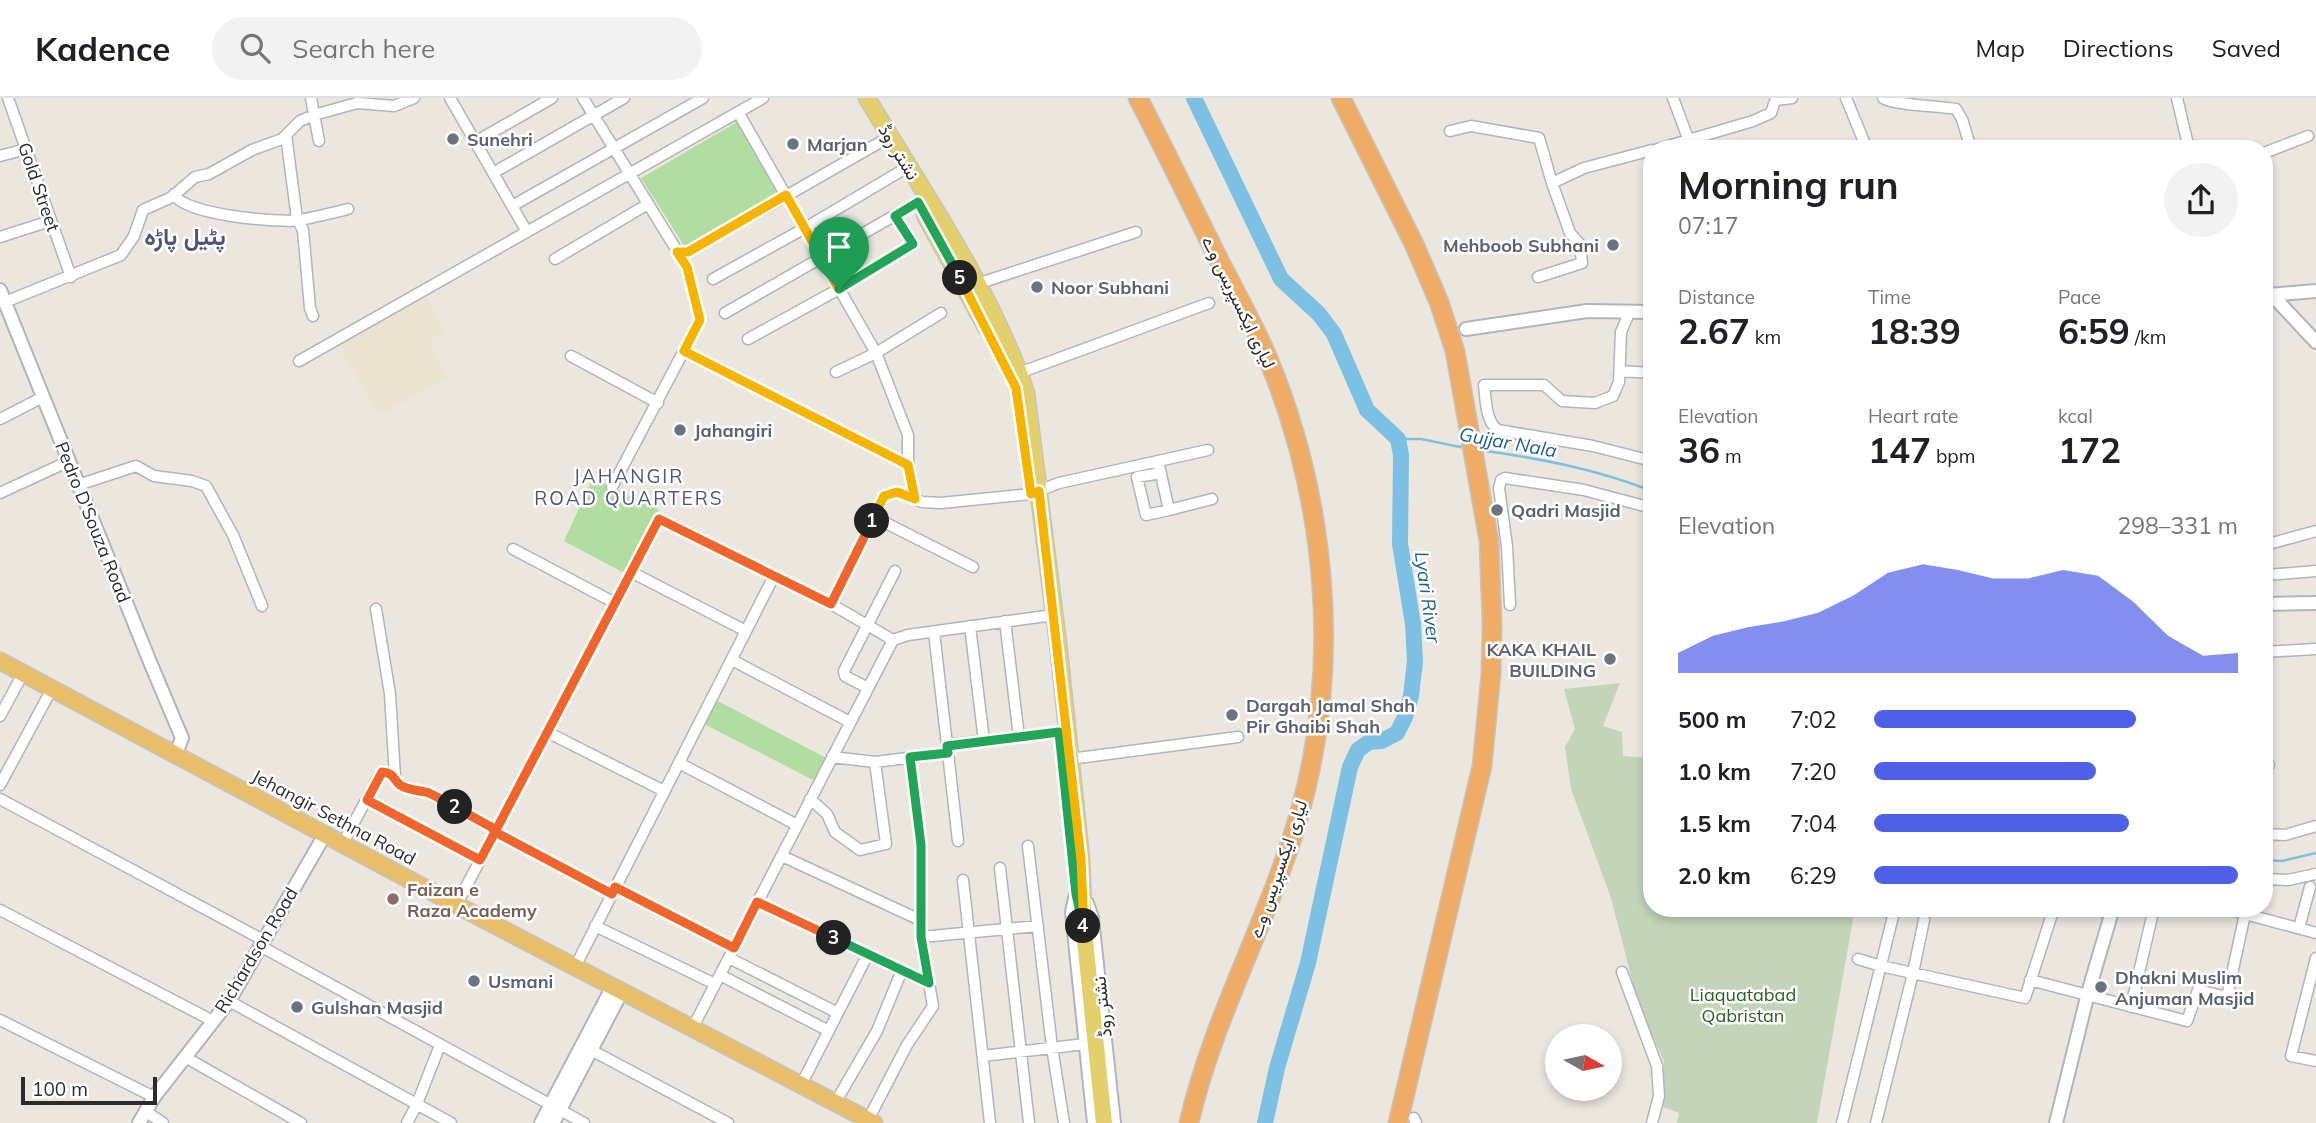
<!DOCTYPE html>
<html lang="en">
<head>
<meta charset="utf-8">
<style>
  :root { --surface:#fff; --page:#f2f2f2; --text:#202124; --muted:#757577; --line:#e0e0e0; --accent:#4f60e8 }
  body { margin:0; font-family:Mulish,Vazirmatn,sans-serif; background:var(--page); color:var(--text); height:100vh; display:flex; flex-direction:column; font-size:26px; white-space:nowrap }
  * { box-sizing:border-box; margin:0 }
  p { font-size:23px; color:var(--muted) }
  .icon { flex:none; width:38px; height:38px; fill:none; stroke:currentColor; stroke-width:2; stroke-linecap:round; stroke-linejoin:round }
  .map { position:relative; flex:1; overflow:hidden }
  .panel { position:absolute; left:1643px; top:42px; width:630px; height:777px; display:flex; flex-direction:column; background:var(--surface); border-radius:28px; box-shadow:0 4px 10px #0003 }
  .panel>* { flex:none }
  .needle { width:46px; rotate:99deg }
  .buttons { position:absolute; left:1545px; top:926px; display:grid; gap:14px }
  .buttons a { display:grid; place-items:center; width:77px; height:77px; border-radius:50%; background:var(--surface); box-shadow:0 4px 10px #0003; font-size:35px }
  .scale { position:absolute; left:21px; bottom:18px; width:136px; box-sizing:border-box; padding-left:7px; border:4px solid #2b2b2b; border-top:0; font-size:19px; line-height:24px; white-space:nowrap; color:#2b2b2b; -webkit-text-stroke:5px #fff; paint-order:stroke }
  .pin { position:absolute; display:grid; place-items:center; width:60px; height:60px; color:#fff; margin:-72px -30px; border-radius:50% 50% 50% 0; rotate:-45deg; box-shadow:0 0 7px #0007 }
  .pin .icon { rotate:45deg }
  .km { position:absolute; width:35px; height:35px; margin:-18px; border-radius:50%; background:#222; color:#fff; font-size:19px; line-height:35px; text-align:center }
  .round { display:grid; place-items:center; flex:none; width:74px; height:74px; border-radius:37px; background:var(--page) }
  .headline { display:flex; align-items:center; justify-content:space-between; height:119px; padding:0 35px }
  h1 { font-size:38px; font-weight:700; line-height:52px }
  .figures { display:grid; grid-template-columns:repeat(3,1fr); gap:10px; height:119px; padding:7px 35px }
  .figures div { display:grid; align-content:center }
  .figures b { font-size:35px; font-weight:700 }
  .figures small { font-size:19px; font-weight:400 }
  .figures p { font-size:19px }
  .chart { height:196px; padding:14px 35px }
  .chart p { display:flex; justify-content:space-between }
  .chart svg { width:100%; height:126px; margin-top:7px; fill:var(--accent); opacity:.7 }
  ul { padding:0 35px; list-style:none; font-size:23px }
  li { display:grid; grid-template-columns:112px 84px 1fr; align-items:center; height:52px }
  li i { height:18px; border-radius:9px; background:var(--accent) }
  header { display:flex; align-items:center; gap:42px; box-sizing:border-box; height:98px; padding:0 35px; background:var(--surface); border-bottom:2px solid var(--line) }
  header strong { font-size:33px }
  nav { display:flex; gap:38px; margin-inline-start:auto; font-size:24px }
  .search { width:490px; height:63px; background:var(--page); display:flex; align-items:center; gap:18px; box-sizing:border-box; padding:0 24px; border-radius:38px; color:var(--muted); font-size:26px }
  .map>svg:first-child { display:block }
  .education { fill:#ebe4d0 }
  .green { fill:#b1dda1 }
  .cemetery { fill:#c3d4b8 }
  .lines { fill:none; stroke-linecap:round; stroke-linejoin:round }
  .stream { stroke:#7cc0e3; stroke-width:2.5 }
  .river { stroke:#7cc0e3; stroke-width:16 }
  .minor-casing { stroke:#b2b4bd; stroke-width:13 }
  .tertiary-casing { stroke:#b2b4bd; stroke-width:16 }
  .primary-casing { stroke:#c4c4c4; stroke-width:19 }
  .trunk-casing { stroke:#c4c4c4; stroke-width:19 }
  .motorway-casing { stroke:#c4c4c4; stroke-width:21 }
  .minor { stroke:#fff; stroke-width:10 }
  .tertiary { stroke:#fff; stroke-width:12 }
  .primary { stroke:#e3d06c; stroke-width:16 }
  .trunk { stroke:#e8be6a; stroke-width:16 }
  .motorway { stroke:#eeac67; stroke-width:18 }
  .split-1-casing { stroke:#fff; stroke-width:14 }
  .split-2-casing { stroke:#fff; stroke-width:14 }
  .split-3-casing { stroke:#fff; stroke-width:14 }
  .split-4-casing { stroke:#fff; stroke-width:14 }
  .split-5-casing { stroke:#fff; stroke-width:14 }
  .split-6-casing { stroke:#fff; stroke-width:14 }
  .split-1 { stroke:#f5b400; stroke-width:9 }
  .split-2 { stroke:#f0652b; stroke-width:9 }
  .split-3 { stroke:#f0652b; stroke-width:9 }
  .split-4 { stroke:#22a559; stroke-width:9 }
  .split-5 { stroke:#f5b400; stroke-width:9 }
  .split-6 { stroke:#22a559; stroke-width:9 }
  .worship-dot { fill:#6b7280; stroke:#fff; stroke-width:2.5 }
  .education-dot { fill:#8d6e63; stroke:#fff; stroke-width:2.5 }
  .labels { text-anchor:middle; dominant-baseline:central; stroke-width:5; stroke-linejoin:round; paint-order:stroke }
  .worship-label { font-size:18px; font-weight:bold; fill:#5b616d; stroke:#fff; text-anchor:start }
  .street-label { font-size:18px; fill:#2b2b2b; stroke:#fff }
  .education-label { font-size:18px; font-weight:bold; fill:#785e54; stroke:#fff; text-anchor:start }
  .park-label { font-size:18px; fill:#2a6222; stroke:#fff }
  .water-label { font-size:19px; font-style:italic; fill:#1b5f90; stroke:#fff }
  .neighbourhood-label { font-size:19px; letter-spacing:2px; fill:#505478; stroke:#fff }
  .district-label { font-size:24px; font-weight:bold; fill:#505478; stroke:#fff }
</style>
</head>
<body>
<header>
<strong>Kadence</strong>
<div class="search"><svg class="icon" aria-label="search" viewBox="0 0 24 24"><circle cx="10" cy="10" r="6"/><path d="M15 15l6 6"/></svg>Search here</div>
<nav><a>Map</a><a>Directions</a><a>Saved</a></nav>
</header>
<div class="map">
<svg width="2316" height="1025" viewBox="0 0 2316 1025">
  <rect width="100%" height="100%" fill="#ebe7df"/>
  <path class="education" d="M423 193 445 233 429 242 448 280 378 318 336 242Z"/>
  <path class="green" d="M737 24 778 96 685 149 641 80Z
    M593 380 659 412 626 476 564 443Z
    M712 600 830 662 819 685 700 624Z"/>
  <path class="cemetery" d="M1620 585 1603 628 1622 634 1623 658 1648 660 1652 646V810H1855L1817 1025H1677L1679 1015 1661 1008 1664 963 1640 913 1611 800 1571 691 1565 649 1575 631 1564 591Z"/>
  <g class="lines">
    <path class="stream" d="M1398 341H1421L1465 350
      M1479 352C1538 360 1596 371 1652 393
      M2264 762 2282 763 2316 755"/>
    <path class="river" d="M1194 0 1281 181 1319 216 1334 236 1367 312 1398 341 1401 357 1400 446 1413 526 1415 563 1411 598 1405 619 1397 635 1382 643 1369 644 1358 652 1350 669 1308 865 1277 970 1265 1025"/>
    <g class="minor-casing">
      <path id="minor" d="M8 0 71 179
        M311 0 319 43
        M450 0 527 134
        M583 0 687 169 700 222 612 389
        M1673 0 1689 43V51
        M1846 0 1867 51
        M1883 0C1892 7 1939 8 1956 11L1962 21 1971 51
        M2177 0 2189 51
        M1776 2 1792 0
        M738 14 876 255 908 337V367L915 401
        M1450 33 1471 28 1539 40 1552 85 1570 135 1580 146 1582 165 1538 179
        M286 37 297 121 303 132 310 210 313 218
        M475 44 552 0
        M1658 51 1753 23 1771 15 1776 0
        M2264 55 2308 38
        M0 58 26 51
        M493 75 624 0
        M1552 85 1584 70 1652 52
        M174 96C183 117 278 125 300 122 316 119 332 115 348 111
        M512 108 703 0
        M0 139 50 123
        M677 154H688L884 42
        M555 161 648 106
        M713 181 805 130 901 73
        M977 186 1136 134
        M5 204 121 157 134 138 143 112 172 99 195 79 209 76 252 52 282 41 300 23 314 17 357 5 394 8 414 0
        M1630 213 1621 234 1619 284 1613 298 1595 305 1562 303 1544 287H1484C1486 301 1485 323 1498 332L1593 348 1652 363
        M725 215 918 104
        M748 241 839 191 913 146 895 118
        M684 253 908 367
        M571 258 658 305
        M299 263 763 0
        M1620 273 1652 275
        M836 274 876 255 941 215
        M1019 275 1209 205
        M0 321 43 299
        M1158 363 1169 412 1146 417 1137 379 1161 375
        M78 387 136 368 154 378 192 383 206 388 233 437 262 508
        M0 395 69 363
        M1169 412 1212 401
        M874 419 973 469
        M2265 447 2316 433
        M513 451 615 505
        M631 474 746 533
        M2267 477 2316 473
        M831 506 884 398 897 394 922 404 941 405 1031 396 1059 385 1208 352
        M1510 507 1507 448 1499 390 1501 382 1505 380 1584 392 1652 410
        M376 511 390 596 395 679
        M1005 523 1019 639
        M970 528 984 643
        M934 534 947 647
        M2264 554 2316 551
        M732 562 850 624
        M868 590 845 578 844 573 895 473
        M0 618 19 583
        M547 634 664 693
        M948 655 958 743
        M832 659 875 664 948 655 947 647 1059 634
        M1070 661 1238 639
        M679 665 797 727
        M2264 667H2269
        M0 687 48 598
        M2264 700 2265 702
        M0 701 265 843
        M810 701 827 716 835 734 860 752 886 746 875 664
        M367 702 480 762
        M2264 736 2285 737 2316 728
        M343 745 379 678 382 674C394 675 393 682 402 688 409 692 417 693 426 694L491 729 495 734 612 796
        M1028 748 1052 949 1064 1025
        M782 758 920 822
        M1000 770 1029 1025
        M2264 781 2288 782 2316 776
        M963 782 990 1025
        M615 789 734 850
        M757 804 929 885
        M457 806 659 421 831 506 893 542
        M2223 810 2316 835
        M0 812 213 923
        M595 828 715 886
        M2299 830 2310 789
        M921 839 1038 828
        M262 849 584 1025
        M729 860 838 915
        M2316 860 2291 958 2316 963
        M1858 861 1881 868 2025 900 2054 810
        M575 869 774 478
        M1622 874 1657 968 1659 998 1652 1025
        M720 877 829 933
        M2030 882 2187 923 2198 892 2227 899 2245 816
        M229 903 451 1025
        M2131 909 2154 810
        M0 922 154 999
        M692 931 893 542 908 537 1046 518
        M591 952 728 1025
        M983 958 1085 946
        M185 959 301 1025
        M801 987 868 856
        M835 1005 877 933 902 872
        M145 1013 163 1025
        M1414 1020 1416 1025
        M868 1022 907 947 933 908 921 839V747L910 659
        M407 1025 417 1006 440 947
        M1842 1025 1895 810
        M1876 1025 1913 875 1924 822"/>
    </g>
    <g class="tertiary-casing">
      <path id="tertiary" d="M0 192 150 564 182 640 176 656
        M2268 197 2316 193
        M2272 197 2316 244
        M1466 231 1587 213 1652 214
        M2264 506 2316 505
        M1076 796 1072 814 1094 1025
        M1087 805 1092 820 1114 1025
        M139 1025 154 999 229 903 320 745
        M541 1025 613 888
        M553 1025 622 893
        M2056 1025 2088 895 2113 810"/>
    </g>
    <g class="primary-casing">
      <path id="primary" d="M867 0C922 93 992 192 1026 295L1058 545 1081 761 1084 833 1104 1025
        M925 117 986 229"/>
    </g>
    <g class="trunk-casing">
      <path id="trunk" d="M0 563 466 812 874 1025"/>
    </g>
    <g class="motorway-casing">
      <path id="motorway" d="M1138 0C1165 52 1190 104 1216 156 1233 190 1252 223 1267 258 1327 402 1342 567 1299 717 1269 822 1213 919 1189 1025
        M1341 0 1414 146 1439 204 1455 253 1489 443 1492 526 1491 576 1482 668 1398 1025"/>
    </g>
    <use href="#minor" class="minor"/>
    <use href="#tertiary" class="tertiary"/>
    <use href="#primary" class="primary"/>
    <use href="#trunk" class="trunk"/>
    <use href="#motorway" class="motorway"/>
  </g>
  <g class="lines">
    <g class="split-1-casing">
      <path id="split-1" d="M839 191 786 97 688 154H677L687 169 700 222 684 253 908 367 915 401 897 394 884 398 872 423"/>
    </g>
    <g class="split-2-casing">
      <path id="split-2" d="M455 709 491 729 495 734 659 421 831 506 872 423"/>
    </g>
    <g class="split-3-casing">
      <path id="split-3" d="M455 709C446 705 438 699 429 695 420 692 409 693 400 687 393 681 394 675 382 674L367 702 480 762 495 734 612 796 615 789 734 850 757 804 834 840"/>
    </g>
    <g class="split-4-casing">
      <path id="split-4" d="M834 840 929 885 921 839V747L910 659 948 655 947 648 1059 634 1076 796 1083 828"/>
    </g>
    <g class="split-5-casing">
      <path id="split-5" d="M960 180 1016 290 1031 396 1039 393 1081 761 1084 833 1083 828"/>
    </g>
    <g class="split-6-casing">
      <path id="split-6" d="M839 191 913 146 895 118 918 104 960 180"/>
    </g>
    <use href="#split-1" class="split-1"/>
    <use href="#split-2" class="split-2"/>
    <use href="#split-3" class="split-3"/>
    <use href="#split-4" class="split-4"/>
    <use href="#split-5" class="split-5"/>
    <use href="#split-6" class="split-6"/>
  </g>
  <g class="worship-dot">
    <circle cx="453" cy="41" r="7"/>
    <circle cx="793" cy="46" r="7"/>
    <circle cx="1613" cy="147" r="7"/>
    <circle cx="1037" cy="189" r="7"/>
    <circle cx="680" cy="332" r="7"/>
    <circle cx="1497" cy="412" r="7"/>
    <circle cx="1610" cy="561" r="7"/>
    <circle cx="1232" cy="617" r="7"/>
    <circle cx="474" cy="883" r="7"/>
    <circle cx="2101" cy="889" r="7"/>
    <circle cx="297" cy="909" r="7"/>
  </g>
  <circle class="education-dot" cx="393" cy="801" r="7"/>
  <g class="labels">
    <g class="worship-label">
      <text x="467" y="41">Sunehri</text>
      <text x="807" y="46">Marjan</text>
      <text x="1599" y="147" text-anchor="end">Mehboob Subhani</text>
      <text x="1051" y="189">Noor Subhani</text>
      <text x="694" y="332">Jahangiri</text>
      <text x="1511" y="412">Qadri Masjid</text>
      <text x="1596" y="551" text-anchor="end">KAKA KHAIL<tspan x="1596" dy="21">BUILDING</tspan></text>
      <text x="1246" y="607">Dargah Jamal Shah<tspan x="1246" dy="21">Pir Ghaibi Shah</tspan></text>
      <text x="2115" y="879">Dhakni Muslim<tspan x="2115" dy="21">Anjuman Masjid</tspan></text>
      <text x="488" y="883">Usmani</text>
      <text x="311" y="909">Gulshan Masjid</text>
    </g>
    <g class="street-label">
      <text transform="translate(899 54) rotate(59)">نشتر روڈ</text>
      <text transform="translate(39 89) rotate(71)">Gold Street</text>
      <text transform="translate(1239 204) rotate(64)">لیاری ایکسپریس وے</text>
      <text transform="translate(93 424) rotate(68)">Pedro D'Souza Road</text>
      <text transform="translate(334 719) rotate(28)">Jehangir Sethna Road</text>
      <text transform="translate(1278 771) rotate(-71)">لیاری ایکسپریس وے</text>
      <text transform="translate(256 852) rotate(-59)">Richardson Road</text>
      <text transform="translate(1102 909) rotate(-96)">نشتر روڈ</text>
    </g>
    <g class="education-label">
      <text x="407" y="791">Faizan e<tspan x="407" dy="21">Raza Academy</tspan></text>
    </g>
    <g class="park-label">
      <text x="1743" y="896">Liaquatabad<tspan x="1743" dy="21">Qabristan</tspan></text>
    </g>
    <g class="water-label">
      <text transform="translate(1508 344) rotate(10)">Gujjar Nala</text>
      <text transform="translate(1428 499) rotate(82)">Lyari River</text>
    </g>
    <g class="neighbourhood-label">
      <text x="629" y="378">JAHANGIR<tspan x="629" dy="22">ROAD QUARTERS</tspan></text>
    </g>
    <g class="district-label">
      <text x="185" y="138">پٹیل پاڑہ</text>
    </g>
  </g>
</svg>
<div class="buttons">
<a><svg class="needle" viewBox="-14 -14 28 28"><path d="M0-13l5 13h-10z" fill="#e53935"/><path d="M0 13l5-13h-10z" fill="#757577"/></svg></a>
</div>
<div class="scale">100 m</div>
<div class="pin" style="left:839px;top:191px;background:#1e9e55"><svg class="icon" aria-label="arrive" viewBox="0 0 24 24"><path d="M6 21V4h12l-3 4 3 4H6"/></svg></div>
<b class="km" style="left:872px;top:423px">1</b>
<b class="km" style="left:455px;top:709px">2</b>
<b class="km" style="left:834px;top:840px">3</b>
<b class="km" style="left:1083px;top:828px">4</b>
<b class="km" style="left:960px;top:180px">5</b>
<section class="panel">
<div class="headline"><div><h1>Morning run</h1><p>07:17</p></div><a class="round"><svg class="icon" aria-label="share" viewBox="0 0 24 24"><path d="M12 15V3M7 8l5-5 5 5M5 13v7h14v-7"/></svg></a></div>
<div class="figures">
<div><p>Distance</p><b>2.67<small> km</small></b></div>
<div><p>Time</p><b>18:39</b></div>
<div><p>Pace</p><b>6:59<small> /km</small></b></div>
</div>
<div class="figures">
<div><p>Elevation</p><b>36<small> m</small></b></div>
<div><p>Heart rate</p><b>147<small> bpm</small></b></div>
<div><p>kcal</p><b>172</b></div>
</div>
<div class="chart"><p><span>Elevation</span>298–331 m</p>
<svg viewBox="0 0 160 44" preserveAspectRatio="none"><path d="M0 44V37L10 31L20 28L30 26L40 23L50 17L60 9L70 6L80 8L90 11L100 11L110 8L120 10L130 19L140 31L150 38L160 37V44z"/></svg>
</div>
<ul>
<li><b>500 m</b>7:02<i style="width:72%"></i></li>
<li><b>1.0 km</b>7:20<i style="width:61%"></i></li>
<li><b>1.5 km</b>7:04<i style="width:70%"></i></li>
<li><b>2.0 km</b>6:29<i style="width:100%"></i></li>
</ul>
</section>
</div>
</body>
</html>
